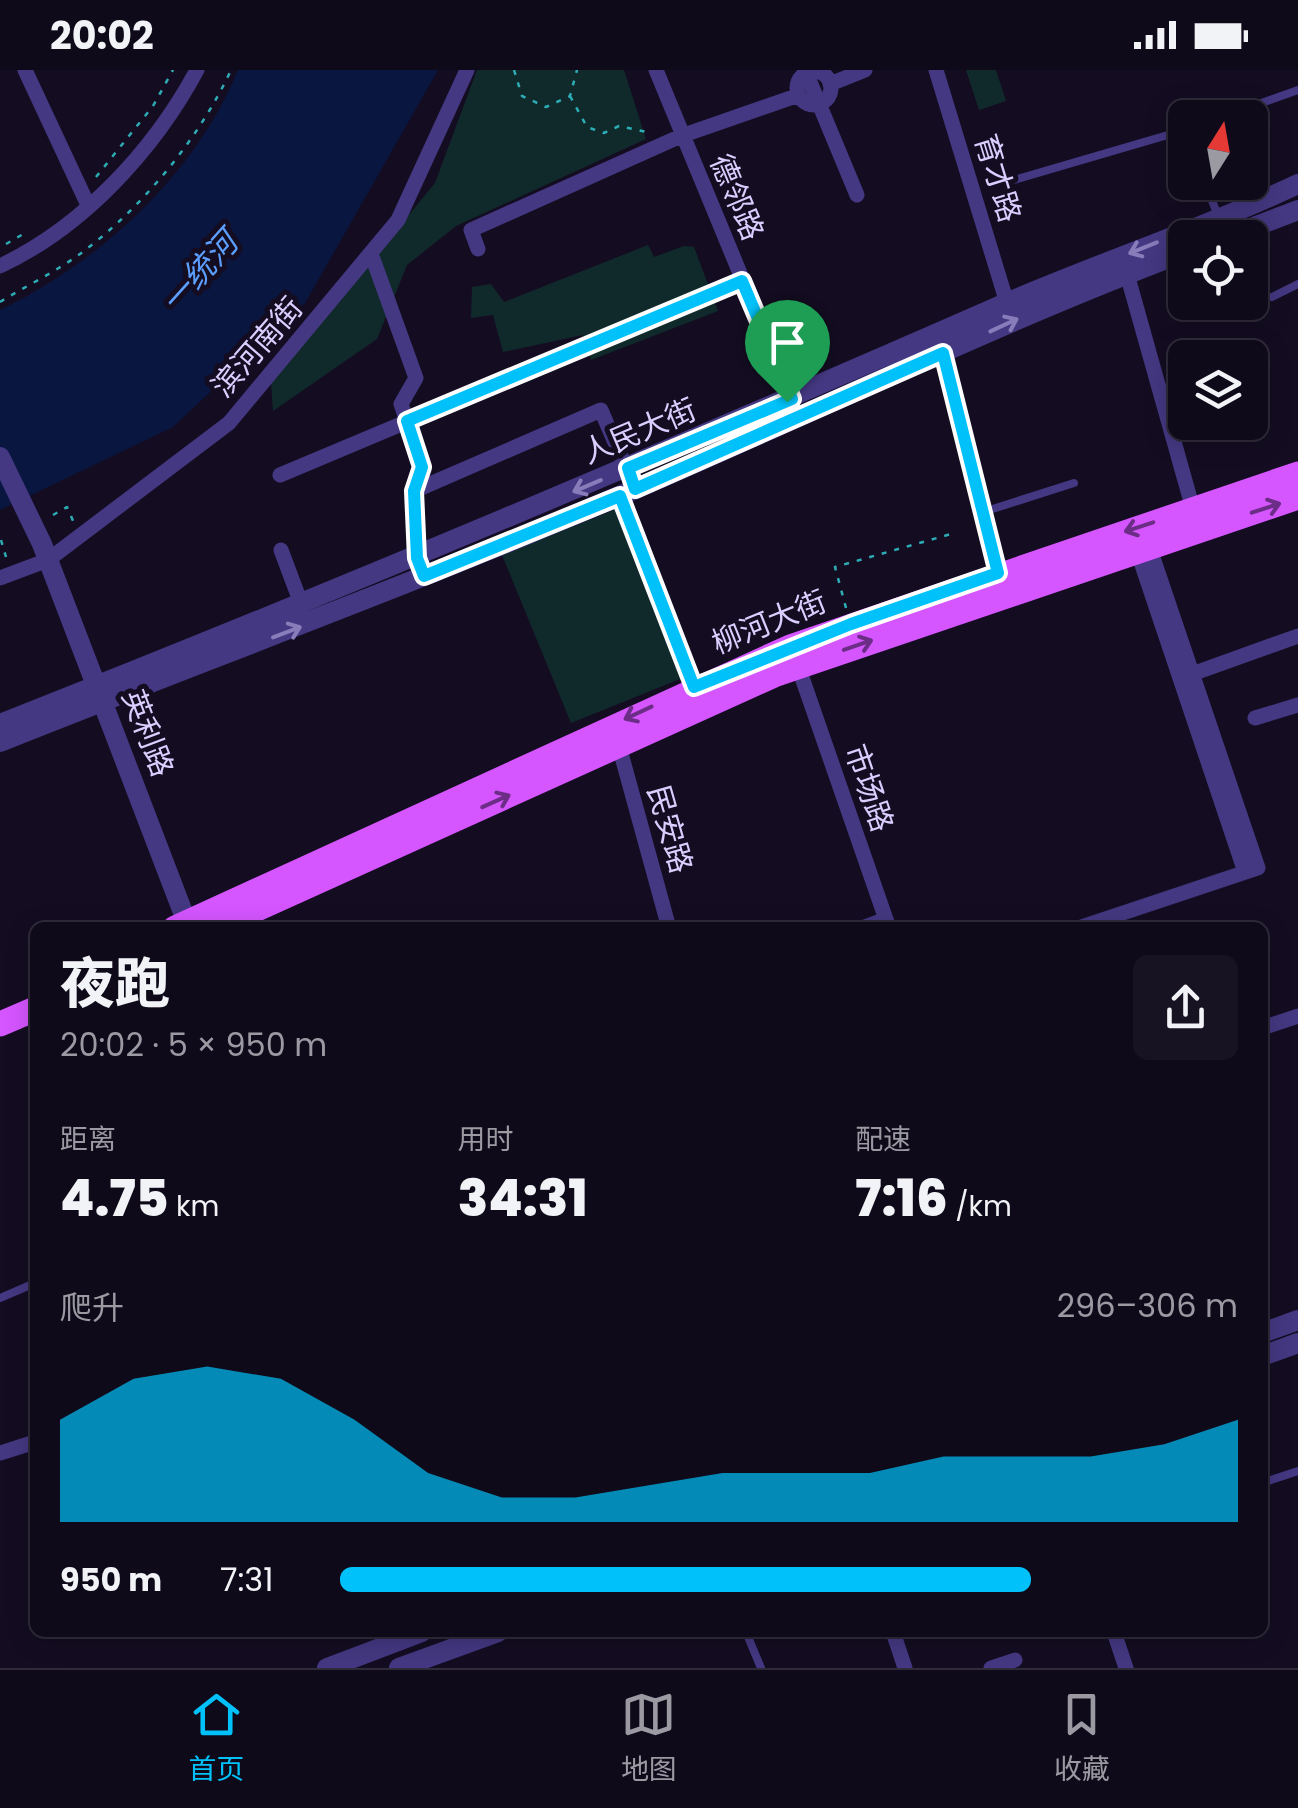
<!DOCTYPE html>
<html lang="zh">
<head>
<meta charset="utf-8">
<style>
  :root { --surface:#0f0a1a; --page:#181323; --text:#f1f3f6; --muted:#9b9aa2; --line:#2f2b39; --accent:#00c1f9 }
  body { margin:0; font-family:Poppins,"Noto Sans SC",sans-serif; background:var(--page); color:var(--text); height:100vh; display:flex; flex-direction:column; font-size:38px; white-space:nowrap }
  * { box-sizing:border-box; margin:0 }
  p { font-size:32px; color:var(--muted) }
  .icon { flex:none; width:55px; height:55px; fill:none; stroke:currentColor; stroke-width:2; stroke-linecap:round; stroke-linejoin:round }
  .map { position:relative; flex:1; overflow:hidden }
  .drawer { position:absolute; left:30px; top:852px; width:1238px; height:715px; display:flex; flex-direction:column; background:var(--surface); border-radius:15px; box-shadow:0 5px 25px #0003,0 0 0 2px var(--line) }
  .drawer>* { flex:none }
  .needle { width:65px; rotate:11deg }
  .controls { position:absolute; left:1168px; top:30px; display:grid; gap:20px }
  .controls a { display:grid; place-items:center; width:100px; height:100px; border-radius:15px; background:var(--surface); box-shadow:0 5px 25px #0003,0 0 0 2px var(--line); font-size:50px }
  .pin { position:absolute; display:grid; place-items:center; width:85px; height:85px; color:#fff; margin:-102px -42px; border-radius:50% 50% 50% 0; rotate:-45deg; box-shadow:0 0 10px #0007 }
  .pin .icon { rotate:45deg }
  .round { display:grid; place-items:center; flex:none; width:105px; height:105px; border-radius:15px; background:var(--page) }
  .head { display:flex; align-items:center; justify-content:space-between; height:170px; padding:0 30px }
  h1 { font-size:55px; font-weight:800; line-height:75px }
  .metrics { display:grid; grid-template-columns:repeat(3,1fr); gap:15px; height:170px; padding:10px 30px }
  .metrics div { display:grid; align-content:center }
  .metrics b { font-size:50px; font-weight:800 }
  .metrics small { font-size:28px; font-weight:400 }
  .metrics p { font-size:28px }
  .chart { height:280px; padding:20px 30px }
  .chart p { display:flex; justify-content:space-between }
  .chart svg { width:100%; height:180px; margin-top:10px; fill:var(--accent); opacity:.7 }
  ul { padding:0 30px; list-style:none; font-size:32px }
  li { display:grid; grid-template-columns:160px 120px 1fr; align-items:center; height:75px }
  li i { height:25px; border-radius:12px; background:var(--accent) }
  .status { display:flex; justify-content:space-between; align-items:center; height:70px; padding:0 50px; background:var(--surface); direction:ltr }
  .status svg { height:28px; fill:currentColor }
  .tabs { display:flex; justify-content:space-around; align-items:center; height:140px; border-top:2px solid var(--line); background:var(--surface); font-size:28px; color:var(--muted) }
  .tabs a { display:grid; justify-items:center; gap:5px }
  .tabs .current { color:var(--accent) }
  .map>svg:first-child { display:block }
  .green { fill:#102a2c }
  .water { fill:#091640 }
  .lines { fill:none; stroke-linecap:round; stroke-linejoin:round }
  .path { stroke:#2dacb5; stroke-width:2.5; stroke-dasharray:5 8; stroke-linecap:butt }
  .service { stroke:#443882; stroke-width:8 }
  .minor { stroke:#443882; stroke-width:15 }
  .tertiary { stroke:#443882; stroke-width:20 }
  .primary { stroke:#d555ff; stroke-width:25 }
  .oneway { stroke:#887cba }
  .oneway2 { stroke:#6b2d85 }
  .route-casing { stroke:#fff; stroke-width:20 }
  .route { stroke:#00c1f9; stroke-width:12 }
  .labels { text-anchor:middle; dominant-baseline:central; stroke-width:10; stroke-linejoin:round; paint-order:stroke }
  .street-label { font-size:30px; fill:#daceff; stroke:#140d22 }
  .water-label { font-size:32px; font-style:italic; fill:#5c9fff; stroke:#140d22 }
</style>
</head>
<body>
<div class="status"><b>20:02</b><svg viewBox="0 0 49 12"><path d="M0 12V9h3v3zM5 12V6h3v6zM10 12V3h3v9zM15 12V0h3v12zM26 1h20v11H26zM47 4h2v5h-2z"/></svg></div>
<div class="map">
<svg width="1298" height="1598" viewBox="0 0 1298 1598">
  <rect width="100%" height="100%" fill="#140d22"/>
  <path class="green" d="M477 0H624L646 69 456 156 407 195 377 269 273 341 271 312 435 113Z
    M966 0H996L1006 31 979 40Z
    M648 175 654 187 684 176 694 177 718 241 591 290 583 265 503 282 493 245 471 248 472 217 491 214 504 232Z
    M616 439 685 607 571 653 502 485Z"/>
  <path class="water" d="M238 0H438L305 233 173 357 0 440V240C101 191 195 105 238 0Z"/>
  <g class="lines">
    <path class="path" d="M514 0 522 26 546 37 570 26 577 0
      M570 26 587 57 604 63 619 56 647 62
      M96 107 153 36 173 0
      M6 174 25 163
      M0 232C26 216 55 202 80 184 142 138 199 69 231 0
      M53 445 67 437 74 453
      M1 470 6 487
      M846 538 835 497 951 464"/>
    <path class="service" d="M1220 48 1298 20
      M1007 112 1185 60
      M1205 112 1226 167
      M1272 227 1298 214
      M944 284 998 503
      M983 442 1074 413
      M0 1228 35 1213
      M1262 1413 1298 1401
      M746 1562 761 1598"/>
    <path class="minor" d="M25 0 88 135
      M656 0 792 329
      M805 0 857 125
      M936 0 1007 233
      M797 18a17 17 0 1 1 34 0a17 17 0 1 1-34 0Z
      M830 14 865 0
      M478 179 471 160 681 66 799 25
      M373 189 416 308 401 334 422 397 414 421 419 493
      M0 196C83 157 154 80 197 0
      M1127 204 1193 439
      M280 405 742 211
      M414 421 601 340 635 419
      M620 425 694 617
      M281 480 302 536
      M1137 480 1245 802
      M0 508 48 490 229 353 398 150 467 0
      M798 596 889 858
      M1192 604 1298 566
      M1255 648 1298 635
      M619 676 669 858
      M862 858 886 849
      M1078 858 1258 798 1149 476
      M1262 958 1298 946
      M0 1383 35 1372
      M893 1562 905 1598
      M1114 1562 1126 1598
      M991 1598 1015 1590"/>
    <path class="tertiary" d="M1225 168 1298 140
      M0 387 42 474 189 858
      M0 654C338 521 671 380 1004 234 1101 192 1202 159 1298 114
      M0 672C208 589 418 512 624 424 811 344 994 254 1185 182
      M1262 1263 1298 1250
      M1262 1286 1298 1273
      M327 1598 422 1562
      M399 1598 498 1562"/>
    <path class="primary" d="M175 858 790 577 1298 404
      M215 858 774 605 1298 427
      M0 954 35 939"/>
  </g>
  <defs><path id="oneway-shaft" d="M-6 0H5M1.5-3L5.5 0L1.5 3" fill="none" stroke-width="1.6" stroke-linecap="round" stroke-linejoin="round" transform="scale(2.5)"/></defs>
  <g class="oneway">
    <use href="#oneway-shaft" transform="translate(1143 178) rotate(158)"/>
    <use href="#oneway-shaft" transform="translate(1004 255) rotate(-25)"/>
    <use href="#oneway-shaft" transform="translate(587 416) rotate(157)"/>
    <use href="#oneway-shaft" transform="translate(287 562) rotate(-21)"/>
  </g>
  <g class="oneway2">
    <use href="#oneway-shaft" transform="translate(1266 438) rotate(-18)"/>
    <use href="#oneway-shaft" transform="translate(1139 457) rotate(162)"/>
    <use href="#oneway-shaft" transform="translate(858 575) rotate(-19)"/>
    <use href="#oneway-shaft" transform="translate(638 643) rotate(155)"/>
    <use href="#oneway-shaft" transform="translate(496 731) rotate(-24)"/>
  </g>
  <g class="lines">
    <g class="route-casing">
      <path id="route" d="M742 211 792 329 628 398 635 419 943 283 998 503 851 554 694 617 620 426 424 506 417 488 414 421 422 397 407 351Z"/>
    </g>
    <use href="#route" class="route"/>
  </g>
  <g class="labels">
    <g class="street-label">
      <text transform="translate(998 108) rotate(73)">育才路</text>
      <text transform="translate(737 127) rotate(67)">德邻路</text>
      <text transform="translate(257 277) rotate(-49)">滨河南街</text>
      <text transform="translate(639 361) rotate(-23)">人民大街</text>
      <text transform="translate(769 552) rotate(-22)">柳河大街</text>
      <text transform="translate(148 663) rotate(69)">英利路</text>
      <text transform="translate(869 718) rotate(71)">市场路</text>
      <text transform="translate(670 759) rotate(74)">民安路</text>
    </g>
    <g class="water-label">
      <text transform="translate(199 202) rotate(-48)">一统河</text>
    </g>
  </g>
</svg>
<div class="controls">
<a><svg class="needle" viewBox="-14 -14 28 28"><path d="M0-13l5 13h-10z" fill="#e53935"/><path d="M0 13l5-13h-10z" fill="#9b9aa2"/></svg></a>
<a><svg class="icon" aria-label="locate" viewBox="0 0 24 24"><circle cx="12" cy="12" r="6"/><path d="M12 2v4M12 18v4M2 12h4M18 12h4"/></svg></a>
<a><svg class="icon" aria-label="layers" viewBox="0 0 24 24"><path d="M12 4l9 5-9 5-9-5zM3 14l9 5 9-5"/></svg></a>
</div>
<div class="pin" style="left:787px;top:332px;background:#1e9e55"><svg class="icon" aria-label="arrive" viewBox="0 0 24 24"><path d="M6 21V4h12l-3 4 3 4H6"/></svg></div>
<section class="drawer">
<div class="head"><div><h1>夜跑</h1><p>20:02 · 5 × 950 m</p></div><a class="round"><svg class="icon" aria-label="share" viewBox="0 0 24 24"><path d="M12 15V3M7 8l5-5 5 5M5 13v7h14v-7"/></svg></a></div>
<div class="metrics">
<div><p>距离</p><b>4.75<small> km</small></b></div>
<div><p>用时</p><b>34:31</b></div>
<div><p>配速</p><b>7:16<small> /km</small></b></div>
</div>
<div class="chart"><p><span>爬升</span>296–306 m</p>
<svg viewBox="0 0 160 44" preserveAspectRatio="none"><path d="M0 44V19L10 9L20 6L30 9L40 19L50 32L60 38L70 38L80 35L90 32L100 32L110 32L120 28L130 28L140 28L150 25L160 19V44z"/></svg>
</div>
<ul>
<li><b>950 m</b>7:31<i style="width:77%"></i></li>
</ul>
</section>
</div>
<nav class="tabs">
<a class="current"><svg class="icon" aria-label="home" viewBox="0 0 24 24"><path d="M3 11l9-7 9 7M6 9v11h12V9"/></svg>首页</a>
<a><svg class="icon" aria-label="map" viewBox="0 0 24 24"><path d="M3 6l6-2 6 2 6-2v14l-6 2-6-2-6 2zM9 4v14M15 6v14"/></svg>地图</a>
<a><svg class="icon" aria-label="saved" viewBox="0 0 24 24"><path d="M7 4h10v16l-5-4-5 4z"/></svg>收藏</a>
</nav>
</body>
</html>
